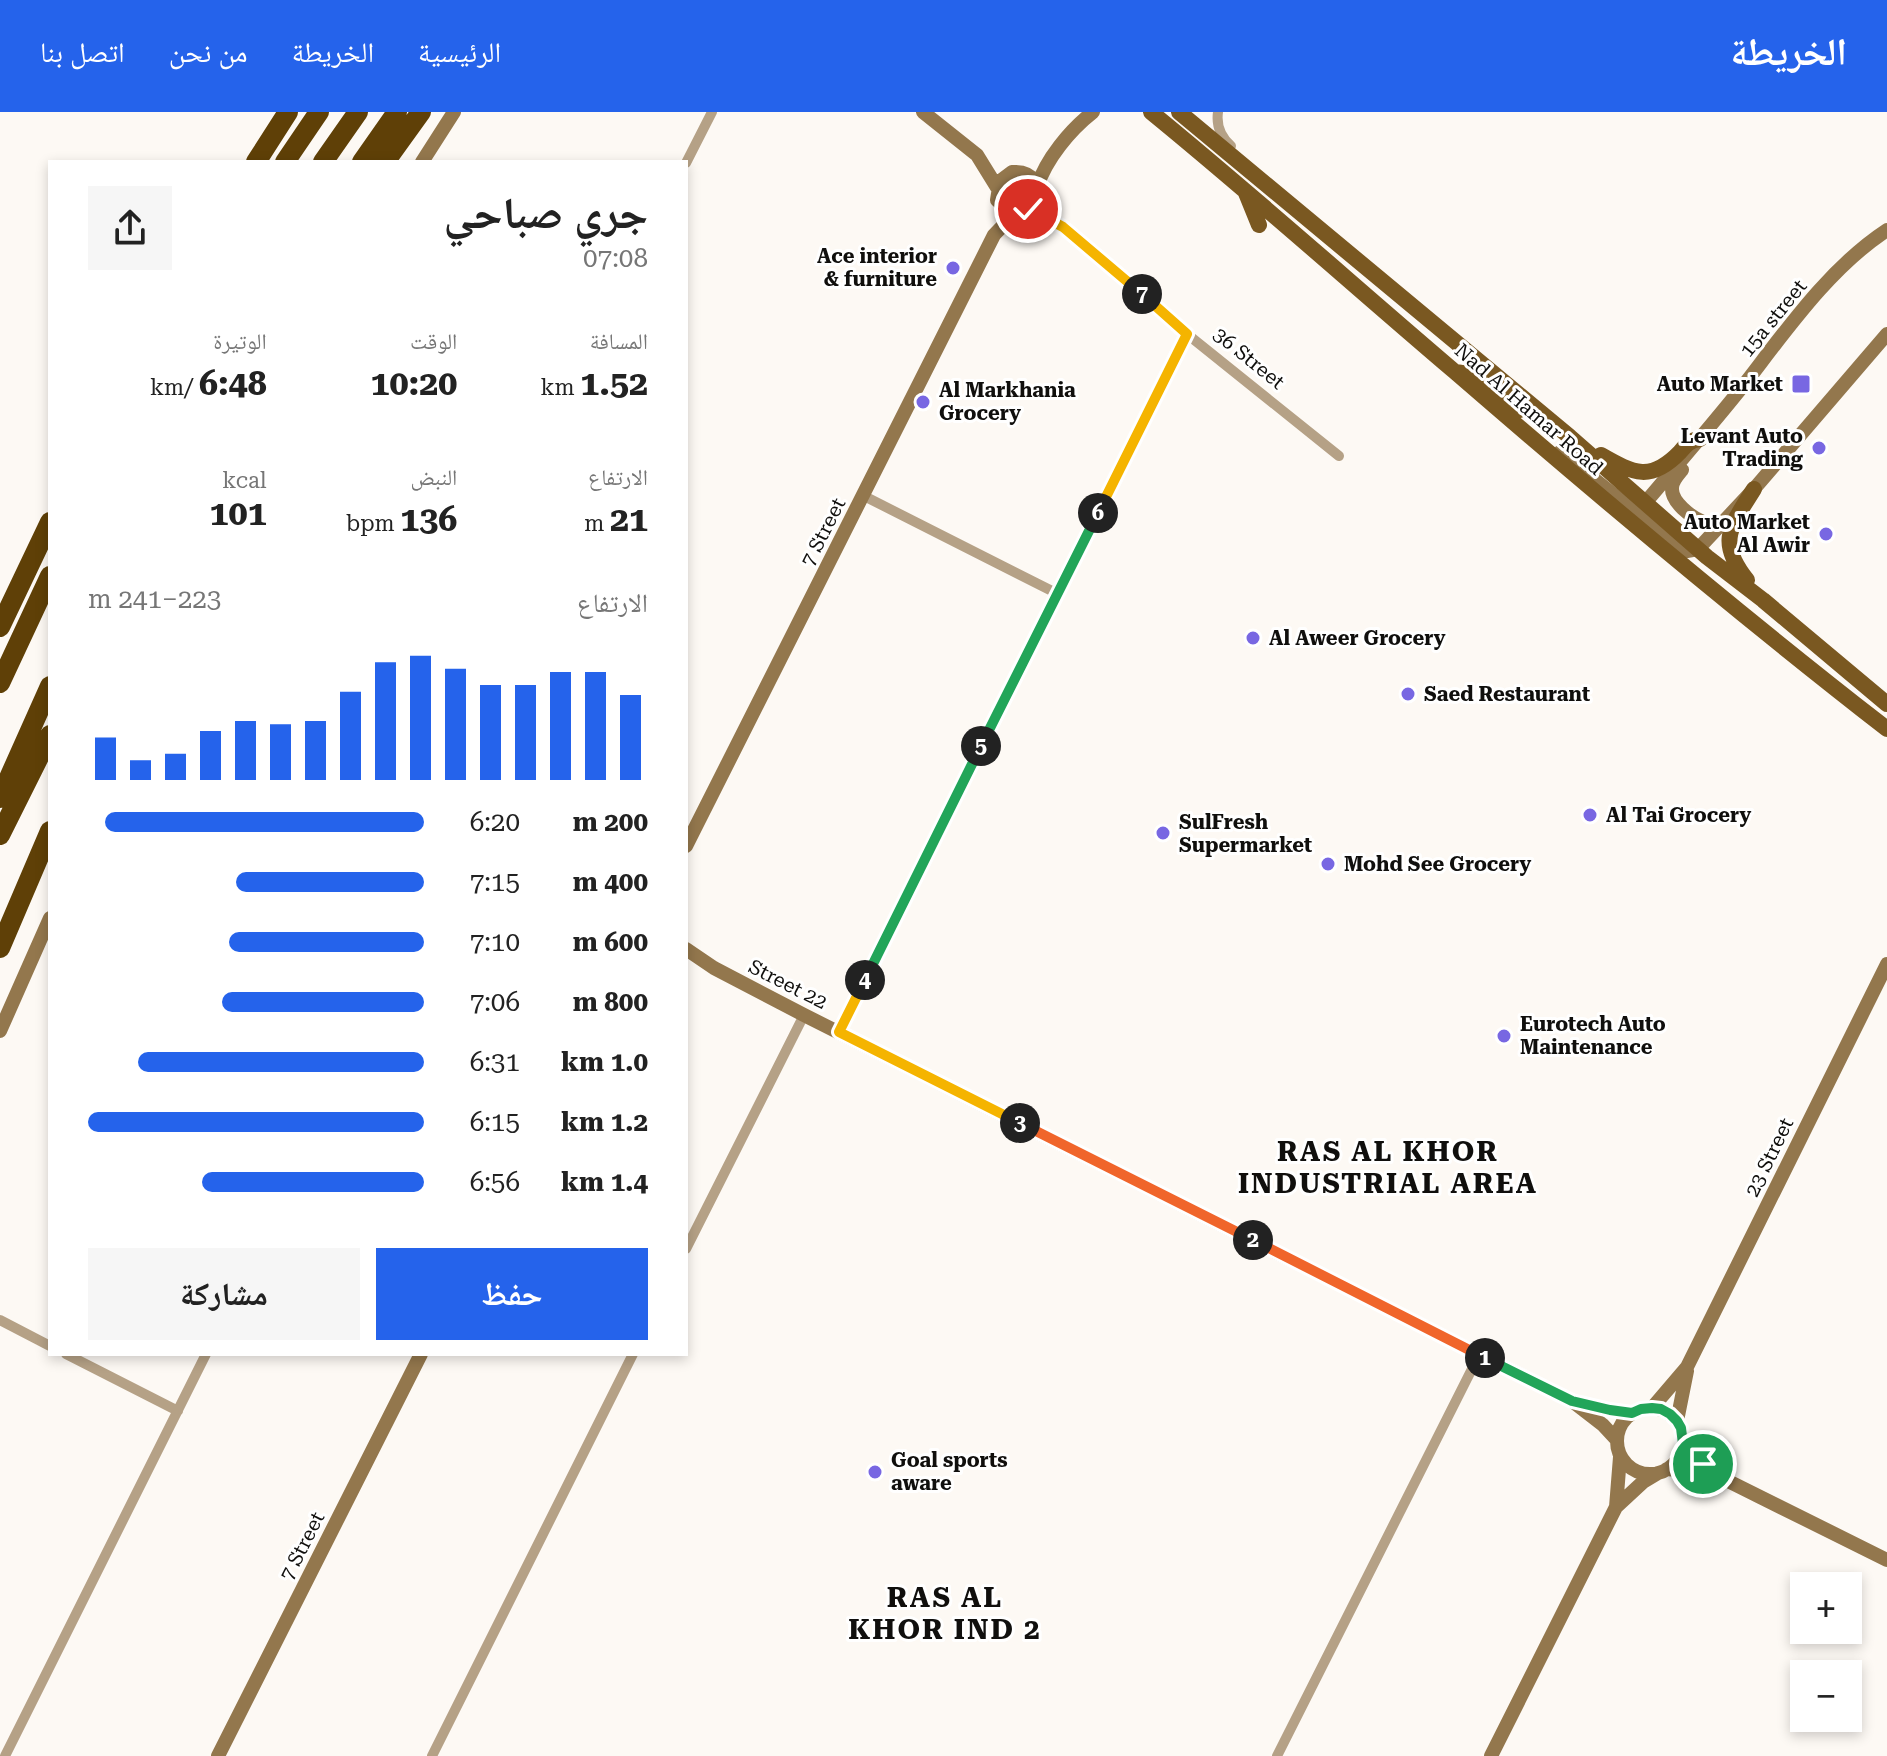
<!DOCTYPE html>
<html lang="ar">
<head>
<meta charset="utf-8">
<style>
  :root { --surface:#fff; --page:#f6f6f6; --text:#222; --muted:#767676; --accent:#2563eb }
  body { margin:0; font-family:"Roboto Serif","Noto Naskh Arabic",serif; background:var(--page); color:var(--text); direction:rtl; height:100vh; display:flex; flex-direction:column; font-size:30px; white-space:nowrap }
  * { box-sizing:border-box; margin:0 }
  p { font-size:26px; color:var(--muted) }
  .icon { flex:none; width:44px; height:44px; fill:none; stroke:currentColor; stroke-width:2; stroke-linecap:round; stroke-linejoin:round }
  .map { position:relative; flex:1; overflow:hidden; direction:ltr }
  .sheet { position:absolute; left:48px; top:48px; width:640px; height:1196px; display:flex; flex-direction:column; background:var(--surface); border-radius:0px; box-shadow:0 4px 12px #0003; direction:rtl }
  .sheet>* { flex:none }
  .fabs { position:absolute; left:1790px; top:1460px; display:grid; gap:16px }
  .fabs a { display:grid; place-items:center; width:72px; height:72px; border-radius:0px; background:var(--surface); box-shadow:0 4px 12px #0003; font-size:40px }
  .pin { position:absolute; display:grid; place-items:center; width:68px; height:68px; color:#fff; margin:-34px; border:4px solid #fff; border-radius:50%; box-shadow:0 2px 8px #0007 }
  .km { position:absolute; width:40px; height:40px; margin:-20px; border-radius:50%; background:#222; color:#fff; font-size:22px; line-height:40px; text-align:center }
  .round { display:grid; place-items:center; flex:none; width:84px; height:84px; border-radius:0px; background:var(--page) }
  .headline { display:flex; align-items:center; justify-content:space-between; height:136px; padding:0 40px }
  h1 { font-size:44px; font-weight:700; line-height:60px }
  .figures { display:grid; grid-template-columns:repeat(3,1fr); gap:12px; height:136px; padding:8px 40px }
  .figures div { display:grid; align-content:center }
  .figures b { font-size:34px; font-weight:700 }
  .figures small { font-size:22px; font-weight:400 }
  .figures p { font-size:22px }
  .chart { height:224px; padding:16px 40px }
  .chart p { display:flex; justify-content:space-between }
  .chart svg { width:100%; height:144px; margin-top:8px; stroke:var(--accent); stroke-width:6 }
  .cta { display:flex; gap:16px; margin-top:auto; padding:16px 40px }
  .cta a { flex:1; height:92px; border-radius:0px; background:var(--accent); color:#fff; font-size:32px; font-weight:700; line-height:92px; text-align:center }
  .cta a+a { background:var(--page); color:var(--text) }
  ul { padding:0 40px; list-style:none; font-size:26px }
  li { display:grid; grid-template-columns:128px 96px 1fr; align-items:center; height:60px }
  li i { height:20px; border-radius:10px; background:var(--accent) }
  header { display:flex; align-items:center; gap:48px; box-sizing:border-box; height:112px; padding:0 40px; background:var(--accent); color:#fff }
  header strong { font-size:38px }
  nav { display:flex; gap:44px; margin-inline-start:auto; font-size:28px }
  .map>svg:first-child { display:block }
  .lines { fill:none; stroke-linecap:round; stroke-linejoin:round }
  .street { stroke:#b5a186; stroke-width:10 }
  .secondary { stroke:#93774d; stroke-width:14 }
  .primary { stroke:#7a5821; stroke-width:16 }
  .highway { stroke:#5f4007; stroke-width:20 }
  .split-1-casing { stroke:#fff; stroke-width:16 }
  .split-2-casing { stroke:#fff; stroke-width:16 }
  .split-3-casing { stroke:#fff; stroke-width:16 }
  .split-4-casing { stroke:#fff; stroke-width:16 }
  .split-5-casing { stroke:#fff; stroke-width:16 }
  .split-6-casing { stroke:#fff; stroke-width:16 }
  .split-7-casing { stroke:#fff; stroke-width:16 }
  .split-8-casing { stroke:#fff; stroke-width:16 }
  .split-1 { stroke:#22a559; stroke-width:10 }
  .split-2 { stroke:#f0652b; stroke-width:10 }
  .split-3 { stroke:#f0652b; stroke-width:10 }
  .split-4 { stroke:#f5b400; stroke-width:10 }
  .split-5 { stroke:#22a559; stroke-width:10 }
  .split-6 { stroke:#22a559; stroke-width:10 }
  .split-7 { stroke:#f5b400; stroke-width:10 }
  .split-8 { stroke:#f5b400; stroke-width:10 }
  .poi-dot { fill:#7867e2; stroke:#fff; stroke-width:3 }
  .labels { text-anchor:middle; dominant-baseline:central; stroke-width:6; stroke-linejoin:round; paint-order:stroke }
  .poi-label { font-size:20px; font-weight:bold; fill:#100f0d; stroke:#fff; text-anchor:start }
  .street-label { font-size:20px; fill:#100f0d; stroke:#fff }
  .district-label { font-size:28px; font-weight:bold; letter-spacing:2px; fill:#100f0d; stroke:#fff }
</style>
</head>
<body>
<header>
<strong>الخريطة</strong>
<nav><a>الرئيسية</a><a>الخريطة</a><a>من نحن</a><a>اتصل بنا</a></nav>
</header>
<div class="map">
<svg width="1887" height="1644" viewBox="0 0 1887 1644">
  <rect width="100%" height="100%" fill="#fdf9f4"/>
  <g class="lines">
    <path class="street" d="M1218 0C1216 14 1221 25 1231 34
      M686 51 712 0
      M1037 81 1053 105 1063 115 1187 222 1339 344
      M1022 99 1036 103 1057 112
      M864 384 1058 482
      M839 920 1187 222
      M686 1137 804 903
      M0 1208 50 1234
      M66 1242 178 1299
      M5 1644 206 1242
      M432 1644 633 1242
      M1277 1644 1479 1243"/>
    <path class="secondary" d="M923 0 977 43 998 77
      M422 50 454 0
      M1012 60C1057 57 1034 126 997 88L1000 69Z
      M1037 75C1046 47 1070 18 1093 0
      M1560 340 1682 437 1687 439 1698 437 1754 377 1887 222
      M1682 358C1677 364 1672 369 1672 376 1671 390 1691 405 1703 410 1709 412 1716 411 1723 411
      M1640 399 1645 391C1678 352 1711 314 1743 274 1785 220 1829 156 1887 118
      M686 734 994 123 1016 100
      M686 837 714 856 804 903 1572 1289 1603 1313 1616 1327
      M0 919 50 806
      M1581 1292 1610 1298 1632 1301
      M1652 1296 1687 1255 1887 852
      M1617 1329a33 33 0 1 1 66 0a33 33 0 1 1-66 0Z
      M1677 1309 1687 1259
      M1683 1332 1714 1362 1887 1448
      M1667 1357 1714 1362
      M1616 1395 1620 1345
      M218 1644 421 1242
      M1491 1644 1616 1395 1643 1370 1658 1361"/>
    <path class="primary" d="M1151 0C1254 84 1353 173 1454 259 1596 382 1739 502 1887 617
      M1179 0 1570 325 1707 445 1763 488 1887 592
      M1246 81 1259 113
      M1456 260C1482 262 1500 282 1520 298
      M1601 343C1634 362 1651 370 1680 340 1686 333 1690 328 1700 327
      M1747 468C1716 429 1731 414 1754 377"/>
    <path class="highway" d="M256 50 288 0
      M285 50 319 0
      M323 50 358 0
      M362 50 397 0
      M385 50 421 0
      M0 515 50 410
      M0 571 50 464
      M0 686 50 574
      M0 723 50 623
      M0 836 50 719"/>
  </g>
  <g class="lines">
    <g class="split-1-casing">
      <path id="split-1" d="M1485 1246 1572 1289 1610 1298 1632 1301 1641 1297 1652 1296 1661 1297 1670 1302 1677 1309 1681 1316 1683 1332 1703 1352"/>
    </g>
    <g class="split-2-casing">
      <path id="split-2" d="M1253 1128 1485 1246"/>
    </g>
    <g class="split-3-casing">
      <path id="split-3" d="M1020 1011 1253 1128"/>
    </g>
    <g class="split-4-casing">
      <path id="split-4" d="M865 868 839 920 1020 1011"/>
    </g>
    <g class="split-5-casing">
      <path id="split-5" d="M865 868 981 634"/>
    </g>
    <g class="split-6-casing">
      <path id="split-6" d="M981 634 1098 401"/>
    </g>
    <g class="split-7-casing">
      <path id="split-7" d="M1098 401 1187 222 1142 182"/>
    </g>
    <g class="split-8-casing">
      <path id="split-8" d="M1028 97 1022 99 1050 108 1063 115 1142 182"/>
    </g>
    <use href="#split-1" class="split-1"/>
    <use href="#split-2" class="split-2"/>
    <use href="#split-3" class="split-3"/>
    <use href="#split-4" class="split-4"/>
    <use href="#split-5" class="split-5"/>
    <use href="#split-6" class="split-6"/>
    <use href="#split-7" class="split-7"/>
    <use href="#split-8" class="split-8"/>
  </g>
  <g class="poi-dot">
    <circle cx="953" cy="156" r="8"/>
    <rect x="1791" y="262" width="20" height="20" rx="4"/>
    <circle cx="923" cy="290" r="8"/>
    <circle cx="1819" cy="336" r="8"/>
    <circle cx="1826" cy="422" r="8"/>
    <circle cx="1253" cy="526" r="8"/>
    <circle cx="1408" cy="582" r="8"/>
    <circle cx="1590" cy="703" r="8"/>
    <circle cx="1163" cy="721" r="8"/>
    <circle cx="1328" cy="752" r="8"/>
    <circle cx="1504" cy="924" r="8"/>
    <circle cx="875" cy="1360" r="8"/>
  </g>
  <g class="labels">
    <g class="poi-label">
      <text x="937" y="144" text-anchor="end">Ace interior<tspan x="937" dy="23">&amp; furniture</tspan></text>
      <text x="1783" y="272" text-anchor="end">Auto Market</text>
      <text x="939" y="278">Al Markhania<tspan x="939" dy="23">Grocery</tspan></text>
      <text x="1803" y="324" text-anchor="end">Levant Auto<tspan x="1803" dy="23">Trading</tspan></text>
      <text x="1810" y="410" text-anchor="end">Auto Market<tspan x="1810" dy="23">Al Awir</tspan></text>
      <text x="1269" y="526">Al Aweer Grocery</text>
      <text x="1424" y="582">Saed Restaurant</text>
      <text x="1606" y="703">Al Tai Grocery</text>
      <text x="1179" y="710">SulFresh<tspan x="1179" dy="23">Supermarket</tspan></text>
      <text x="1344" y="752">Mohd See Grocery</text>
      <text x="1520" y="912">Eurotech Auto<tspan x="1520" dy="23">Maintenance</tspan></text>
      <text x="891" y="1348">Goal sports<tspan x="891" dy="23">aware</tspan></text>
    </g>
    <g class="street-label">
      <text transform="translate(1773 206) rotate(-51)">15a street</text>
      <text transform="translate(1249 246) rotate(39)">36 Street</text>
      <text transform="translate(1529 297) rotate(41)">Nad Al Hamar Road</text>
      <text transform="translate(823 420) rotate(-63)">7 Street</text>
      <text transform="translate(788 872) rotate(27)">Street 22</text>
      <text transform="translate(1769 1045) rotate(-64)">23 Street</text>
      <text transform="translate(302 1434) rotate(-63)">7 Street</text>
    </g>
    <g class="district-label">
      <text x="1388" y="1039">RAS AL KHOR<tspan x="1388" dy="32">INDUSTRIAL AREA</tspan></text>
      <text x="945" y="1485">RAS AL<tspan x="945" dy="32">KHOR IND 2</tspan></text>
    </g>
  </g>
</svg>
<div class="fabs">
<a>+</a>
<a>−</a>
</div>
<div class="pin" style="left:1703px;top:1352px;background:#1e9e55"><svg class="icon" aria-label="arrive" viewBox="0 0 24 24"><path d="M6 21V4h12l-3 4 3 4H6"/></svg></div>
<div class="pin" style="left:1028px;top:97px;background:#d93025"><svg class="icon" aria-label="check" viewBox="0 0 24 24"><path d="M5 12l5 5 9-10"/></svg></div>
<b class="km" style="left:1485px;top:1246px">1</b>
<b class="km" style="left:1253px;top:1128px">2</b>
<b class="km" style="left:1020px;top:1011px">3</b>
<b class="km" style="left:865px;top:868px">4</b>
<b class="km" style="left:981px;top:634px">5</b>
<b class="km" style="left:1098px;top:401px">6</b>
<b class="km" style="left:1142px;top:182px">7</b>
<section class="sheet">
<div class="headline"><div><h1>جري صباحي</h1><p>07:08</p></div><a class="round"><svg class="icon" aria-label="share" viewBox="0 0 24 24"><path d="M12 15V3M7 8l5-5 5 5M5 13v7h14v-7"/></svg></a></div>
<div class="figures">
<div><p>المسافة</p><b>1.52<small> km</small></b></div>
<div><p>الوقت</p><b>10:20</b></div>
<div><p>الوتيرة</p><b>6:48<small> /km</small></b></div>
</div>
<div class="figures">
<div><p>الارتفاع</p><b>21<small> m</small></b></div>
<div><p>النبض</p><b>136<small> bpm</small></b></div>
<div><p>kcal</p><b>101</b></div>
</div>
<div class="chart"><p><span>الارتفاع</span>223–241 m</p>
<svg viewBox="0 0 160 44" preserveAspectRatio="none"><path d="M5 44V31M15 44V38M25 44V36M35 44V29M45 44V26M55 44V27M65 44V26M75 44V17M85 44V8M95 44V6M105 44V10M115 44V15M125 44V15M135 44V11M145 44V11M155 44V18"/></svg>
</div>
<ul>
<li><b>200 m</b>6:20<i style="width:95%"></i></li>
<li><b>400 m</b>7:15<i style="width:56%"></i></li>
<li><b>600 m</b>7:10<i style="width:58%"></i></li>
<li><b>800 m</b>7:06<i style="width:60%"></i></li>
<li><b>1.0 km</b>6:31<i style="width:85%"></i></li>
<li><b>1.2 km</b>6:15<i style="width:100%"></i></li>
<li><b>1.4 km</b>6:56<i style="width:66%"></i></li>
</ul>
<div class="cta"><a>حفظ</a><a>مشاركة</a></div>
</section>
</div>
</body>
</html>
